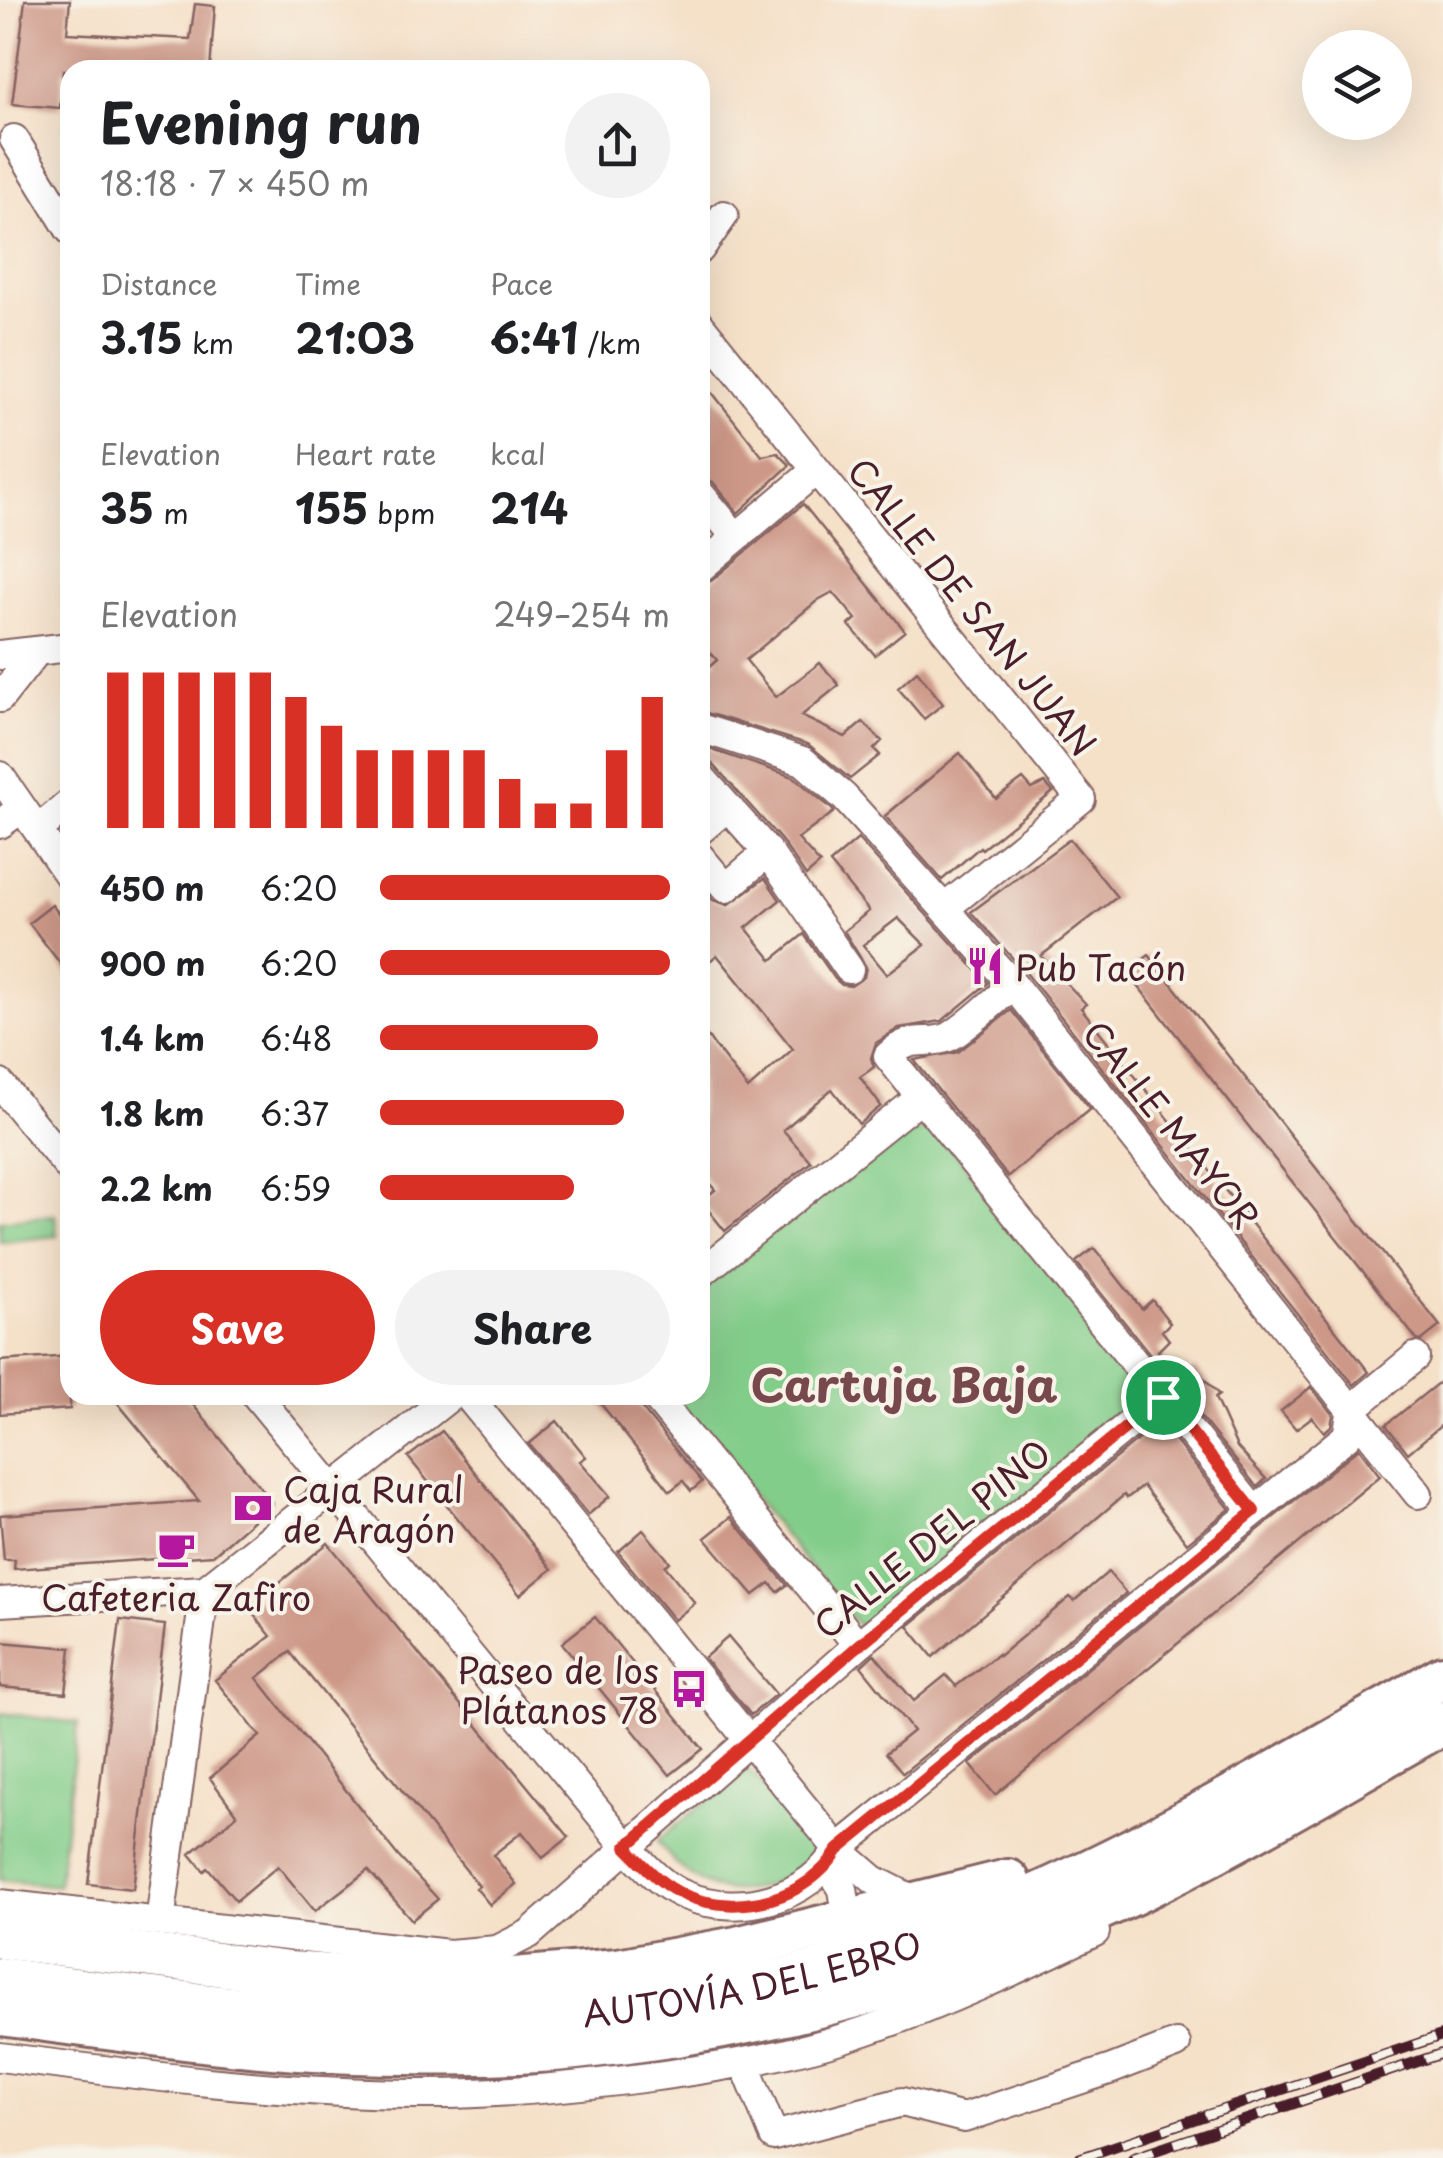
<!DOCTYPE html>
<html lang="en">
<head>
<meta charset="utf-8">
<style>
  :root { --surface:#fff; --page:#f2f2f2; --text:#202124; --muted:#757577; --accent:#d93025 }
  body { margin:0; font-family:"Playpen Sans",sans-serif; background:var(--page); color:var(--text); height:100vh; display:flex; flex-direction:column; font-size:38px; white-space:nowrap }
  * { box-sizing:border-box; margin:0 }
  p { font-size:32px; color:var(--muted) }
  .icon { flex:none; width:55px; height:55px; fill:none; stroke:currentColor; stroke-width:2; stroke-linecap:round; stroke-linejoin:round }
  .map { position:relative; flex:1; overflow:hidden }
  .sheet { position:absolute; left:60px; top:60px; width:650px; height:1345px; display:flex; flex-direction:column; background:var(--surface); border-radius:30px; box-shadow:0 10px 40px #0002 }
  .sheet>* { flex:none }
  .fabs { position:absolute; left:1302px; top:30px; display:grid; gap:20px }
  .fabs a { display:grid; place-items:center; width:110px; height:110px; border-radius:50%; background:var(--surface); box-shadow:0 10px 40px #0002; font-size:50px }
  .pin { position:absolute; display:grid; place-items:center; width:85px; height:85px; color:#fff; margin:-42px; border:5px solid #fff; border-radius:50%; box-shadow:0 2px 10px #0007 }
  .round { display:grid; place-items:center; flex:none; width:105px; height:105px; border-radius:52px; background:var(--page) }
  .overview { display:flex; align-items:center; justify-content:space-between; height:170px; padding:0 40px }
  h1 { font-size:55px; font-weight:700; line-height:75px }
  .figures { display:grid; grid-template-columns:repeat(3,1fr); gap:15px; height:170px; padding:10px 40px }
  .figures div { display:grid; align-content:center }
  .figures b { font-size:42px; font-weight:700 }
  .figures small { font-size:28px; font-weight:400 }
  .figures p { font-size:28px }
  .chart { height:280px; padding:20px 40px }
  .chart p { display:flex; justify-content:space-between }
  .chart svg { width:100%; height:180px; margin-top:10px; stroke:var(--accent); stroke-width:6 }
  .primary-button { display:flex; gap:20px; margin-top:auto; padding:20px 40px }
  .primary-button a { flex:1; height:115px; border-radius:60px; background:var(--accent); color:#fff; font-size:40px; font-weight:700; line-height:115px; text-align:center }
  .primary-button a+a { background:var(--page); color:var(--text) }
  ul { padding:0 40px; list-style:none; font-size:32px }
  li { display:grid; grid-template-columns:160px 120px 1fr; align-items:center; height:75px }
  li i { height:25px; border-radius:12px; background:var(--accent) }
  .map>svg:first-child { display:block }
  .green { fill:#83cd8a; stroke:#66765a; stroke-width:2.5 }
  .building { fill:#cd9888; fill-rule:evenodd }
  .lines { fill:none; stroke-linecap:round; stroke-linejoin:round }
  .minor-casing { stroke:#866362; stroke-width:32 }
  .highway-casing { stroke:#866362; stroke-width:48 }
  .minor { stroke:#fff; stroke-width:28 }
  .highway { stroke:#fff; stroke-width:42 }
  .rail-casing { stroke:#4a1f2b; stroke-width:11 }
  .rail { stroke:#f7f3e8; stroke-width:8; stroke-dasharray:22; stroke-linecap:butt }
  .route-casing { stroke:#fff; stroke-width:20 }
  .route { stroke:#d93025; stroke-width:12 }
  .labels { text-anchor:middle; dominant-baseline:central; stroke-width:8; stroke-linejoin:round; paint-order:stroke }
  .street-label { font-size:35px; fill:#4a1f2b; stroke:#f7f3e8 }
  .poi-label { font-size:35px; fill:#4a1f2b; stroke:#f7f3e8; text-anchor:start }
  .district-label { font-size:45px; font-weight:bold; fill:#78494c; stroke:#f7f3e8 }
</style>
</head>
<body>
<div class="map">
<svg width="1443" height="2158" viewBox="0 0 1443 2158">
  <rect width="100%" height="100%" fill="#f7f3e8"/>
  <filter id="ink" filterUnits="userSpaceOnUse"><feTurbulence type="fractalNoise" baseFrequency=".01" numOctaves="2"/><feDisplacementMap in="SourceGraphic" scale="20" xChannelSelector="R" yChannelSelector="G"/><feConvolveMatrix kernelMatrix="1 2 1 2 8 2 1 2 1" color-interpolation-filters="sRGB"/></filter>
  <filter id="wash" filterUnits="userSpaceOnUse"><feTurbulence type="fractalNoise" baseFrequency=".0048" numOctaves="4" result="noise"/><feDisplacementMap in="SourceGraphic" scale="40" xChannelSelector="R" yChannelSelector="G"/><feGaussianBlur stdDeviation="2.25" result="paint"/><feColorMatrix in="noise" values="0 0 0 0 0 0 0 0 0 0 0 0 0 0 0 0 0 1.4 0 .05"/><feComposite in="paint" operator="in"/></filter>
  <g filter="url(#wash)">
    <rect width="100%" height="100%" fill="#f5e0c8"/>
    <path class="green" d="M908 1120 917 1133 931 1121 1137 1381 1119 1393 1133 1409 864 1633 669 1395H700V1286Z
      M55 1215 57 1236 0 1242V1221Z
      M0 1713 78 1723 58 1886 0 1880Z
      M748 1768 816 1848C809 1866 792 1877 774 1883 722 1903 689 1883 657 1841Z"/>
    <g id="blocks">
      <path class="building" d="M25 0H70L67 33 190 39 195 4 215 6 210 70H63L60 108 12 104Z
        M700 377 762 456 778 453 790 465 738 513 713 482 700 477Z
        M803 504 905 631 875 655 849 625 856 619 833 592 818 600 746 660 776 697 820 663 839 685 801 716 845 737 863 722 882 741 874 749 880 755 850 779 808 744 700 711V675L717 660 700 640V585L711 581Z
        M917 671 943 704 924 719 898 688Z
        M700 746 794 777 832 809 834 812 798 839 820 864 806 876 781 840 713 764 700 759Z
        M960 753 996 799 1023 779 1032 789 1045 783 1053 792 982 849 980 847 942 880 885 816Z
        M858 839 988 983 942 1021 899 1028 876 1043 871 1058 874 1067 860 1077 881 1106 859 1124 832 1089 783 1130 811 1162 725 1231 701 1201 715 1190 700 1172V1027L748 1089 793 1049 717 955 700 969V884L713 900 728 905 765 878 780 900 746 928 772 960 804 934 835 979 842 985 851 986 864 977 866 967 844 931 869 911 830 863ZM898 918 925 945 887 974 863 945Z
        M1070 839 1117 897 1041 956 1086 1004 1081 1008 1369 1372 1354 1385 1027 974 971 912Z
        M52 905 70 928V976L29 923Z
        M1149 955 1440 1326 1421 1341 1417 1340 1127 972Z
        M1011 1010 1090 1109 1008 1177 914 1060 958 1052Z
        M1094 1248 1142 1309 1152 1300 1170 1323 1162 1331 1169 1340 1158 1351 1180 1381 1195 1369 1219 1395 1215 1398 1237 1447 1266 1479 1257 1487 1076 1262Z
        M70 1356V1409L0 1414V1361Z
        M1443 1379V1424L1408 1453 1386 1425Z
        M1311 1387 1333 1415 1331 1426 1324 1432 1312 1417 1296 1429 1281 1411Z
        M111 1395H185L273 1503 213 1555 14 1569 15 1560H4L0 1515 199 1501Z
        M594 1395H637L640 1406 702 1482 691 1491 683 1481 670 1491Z
        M557 1421 586 1457 580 1461 610 1496 588 1515 529 1444Z
        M1160 1422 1230 1509 1187 1543 1143 1486 1127 1498 1124 1495 933 1657 908 1626Z
        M442 1431 552 1569 520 1595 408 1457Z
        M1359 1448 1380 1476 995 1795 970 1764Z
        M731 1517 787 1585 778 1592 770 1583 754 1595 705 1538Z
        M643 1530 670 1562 665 1566 695 1603 674 1620 618 1552Z
        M328 1543 569 1837 543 1858 522 1832 493 1855 516 1884 490 1905 476 1888 479 1886 290 1652 257 1678 398 1856 438 1899 412 1920 368 1870 315 1911 278 1866 236 1901 208 1868 204 1871 190 1854 237 1815 210 1778 260 1736 215 1680 271 1636 248 1608Z
        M1108 1572 1126 1593 903 1773 886 1753 913 1731 861 1666 874 1654 914 1701 946 1675 956 1686 998 1654 999 1656 1070 1597 1074 1601Z
        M595 1617 703 1749 670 1775 562 1643Z
        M120 1620 165 1625 133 1889 88 1884Z
        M728 1637 776 1694 751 1715 704 1658Z
        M0 1642 71 1648 66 1693 0 1687Z"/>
    </g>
  </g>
  <g filter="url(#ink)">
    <use href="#blocks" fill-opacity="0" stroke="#866362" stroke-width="2.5"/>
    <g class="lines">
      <g class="minor-casing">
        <path id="minor" d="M14 139 70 230
          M700 249 724 215
          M700 325 1081 799 946 907
          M700 494 736 537
          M700 568 815 471
          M0 655 70 647
          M0 698 37 651
          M700 728 803 761 844 797 1013 985 1418 1494
          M0 776 70 877
          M700 776 768 852 849 969
          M0 824 22 808
          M38 830 70 803
          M700 830 727 807
          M700 857 726 888 768 852
          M1013 985C997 998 966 1028 949 1037 926 1047 913 1032 888 1056L1254 1511
          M0 1084 70 1169
          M700 1274 920 1098
          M256 1395 627 1847C644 1865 662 1887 687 1896 740 1917 808 1899 838 1849L1347 1436 1352 1409 1415 1357
          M467 1395 838 1849 874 1880 921 1904
          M654 1395 858 1645
          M0 1602 205 1590 452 1395
          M828 1865 843 1889 848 1921
          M0 1904 449 1954 497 1950 529 1934 858 1645 1163 1397
          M160 1922 205 1590
          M0 2057C138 2075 276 2093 416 2094 494 2095 573 2087 650 2077 722 2067 796 2055 865 2031 944 2004 1020 1968 1095 1932
          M744 2063 774 2136 902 2102 964 2118 1112 2069 1176 2044"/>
      </g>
      <g class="highway-casing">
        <g id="highway">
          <path d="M0 1937 289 1973 387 1980H503L618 1970 737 1948 1008 1881"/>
          <path id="s1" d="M0 1979C135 1997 273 2017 409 2019 615 2023 822 1985 1012 1906 1161 1843 1302 1756 1443 1677"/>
          <path d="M0 2014C118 2029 236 2048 355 2052 428 2054 503 2055 576 2048 765 2029 951 1978 1123 1898 1233 1846 1337 1782 1443 1723"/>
        </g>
      </g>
      <use href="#minor" class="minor"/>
      <use href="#highway" class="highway"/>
      <g class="rail-casing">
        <path id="rail" d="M1080 2158 1443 2035
          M1133 2158 1443 2053"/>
      </g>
      <use href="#rail" class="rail"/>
    </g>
  </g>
  <g class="lines" filter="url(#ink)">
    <g class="route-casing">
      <path id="route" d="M1163 1397 1254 1511 838 1850C807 1899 740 1917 687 1896 662 1887 644 1865 626 1847L858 1646Z"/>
    </g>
    <use href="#route" class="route"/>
  </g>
  <defs>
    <g id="restaurant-bare" transform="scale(3)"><path d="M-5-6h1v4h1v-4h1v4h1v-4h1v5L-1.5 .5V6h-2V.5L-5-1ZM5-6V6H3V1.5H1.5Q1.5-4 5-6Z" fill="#b5179e" stroke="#f7f3e8" stroke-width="2.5" paint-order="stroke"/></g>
    <g id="bank-bare" transform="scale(3)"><path d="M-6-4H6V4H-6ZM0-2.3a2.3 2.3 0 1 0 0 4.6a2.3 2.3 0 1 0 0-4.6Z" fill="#b5179e" stroke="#f7f3e8" stroke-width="2.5" paint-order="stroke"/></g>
    <g id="cafe-bare" transform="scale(3)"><path d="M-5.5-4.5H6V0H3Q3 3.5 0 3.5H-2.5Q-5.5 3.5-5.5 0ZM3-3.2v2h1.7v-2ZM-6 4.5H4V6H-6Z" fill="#b5179e" stroke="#f7f3e8" stroke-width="2.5" paint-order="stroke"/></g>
    <g id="bus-bare" transform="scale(3)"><path d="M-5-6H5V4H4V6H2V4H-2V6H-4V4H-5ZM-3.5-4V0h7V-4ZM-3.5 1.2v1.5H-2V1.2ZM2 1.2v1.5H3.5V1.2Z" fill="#b5179e" stroke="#f7f3e8" stroke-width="2.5" paint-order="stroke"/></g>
  </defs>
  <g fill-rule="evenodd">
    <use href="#restaurant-bare" x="985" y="966"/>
    <use href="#bank-bare" x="253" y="1508"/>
    <use href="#cafe-bare" x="176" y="1549"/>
    <use href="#bus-bare" x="689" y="1689"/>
  </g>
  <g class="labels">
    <g class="street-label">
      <text transform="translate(973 606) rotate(51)">CALLE DE SAN JUAN</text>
      <text transform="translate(1172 1124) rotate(51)">CALLE MAYOR</text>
      <text transform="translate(931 1538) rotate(-39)">CALLE DEL PINO</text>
      <text stroke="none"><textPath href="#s1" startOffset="758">AUTOVÍA DEL EBRO</textPath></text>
    </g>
    <g class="poi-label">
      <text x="1015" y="966">Pub Tacón</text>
      <text x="283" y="1488">Caja Rural<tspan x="283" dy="40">de Aragón</tspan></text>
      <text x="176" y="1596" text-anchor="middle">Cafeteria Zafiro</text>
      <text x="659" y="1669" text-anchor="end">Paseo de los<tspan x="659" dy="40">Plátanos 78</tspan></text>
    </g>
    <g class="district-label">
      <text x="904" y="1383">Cartuja Baja</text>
    </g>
  </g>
</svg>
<div class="fabs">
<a><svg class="icon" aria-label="layers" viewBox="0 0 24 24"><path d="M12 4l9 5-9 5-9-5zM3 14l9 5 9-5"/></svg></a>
</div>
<div class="pin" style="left:1163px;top:1397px;background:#1e9e55"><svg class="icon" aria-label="arrive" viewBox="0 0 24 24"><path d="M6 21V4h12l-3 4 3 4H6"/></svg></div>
<section class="sheet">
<div class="overview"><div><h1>Evening run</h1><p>18:18 · 7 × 450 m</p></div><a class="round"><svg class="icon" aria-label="share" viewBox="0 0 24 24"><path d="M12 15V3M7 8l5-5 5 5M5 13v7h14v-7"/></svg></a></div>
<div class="figures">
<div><p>Distance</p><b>3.15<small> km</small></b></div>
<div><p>Time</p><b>21:03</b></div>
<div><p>Pace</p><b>6:41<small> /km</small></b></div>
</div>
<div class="figures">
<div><p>Elevation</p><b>35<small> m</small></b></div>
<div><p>Heart rate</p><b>155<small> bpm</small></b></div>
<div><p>kcal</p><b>214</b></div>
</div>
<div class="chart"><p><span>Elevation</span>249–254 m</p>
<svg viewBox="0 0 160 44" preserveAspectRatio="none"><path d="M5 44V6M15 44V6M25 44V6M35 44V6M45 44V6M55 44V12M65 44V19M75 44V25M85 44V25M95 44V25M105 44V25M115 44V32M125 44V38M135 44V38M145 44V25M155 44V12"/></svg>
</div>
<ul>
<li><b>450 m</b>6:20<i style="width:100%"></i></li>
<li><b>900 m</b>6:20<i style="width:100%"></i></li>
<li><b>1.4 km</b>6:48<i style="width:75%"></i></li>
<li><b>1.8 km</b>6:37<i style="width:84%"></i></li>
<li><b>2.2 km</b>6:59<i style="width:67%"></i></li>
</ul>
<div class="primary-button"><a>Save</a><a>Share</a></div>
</section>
</div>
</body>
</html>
